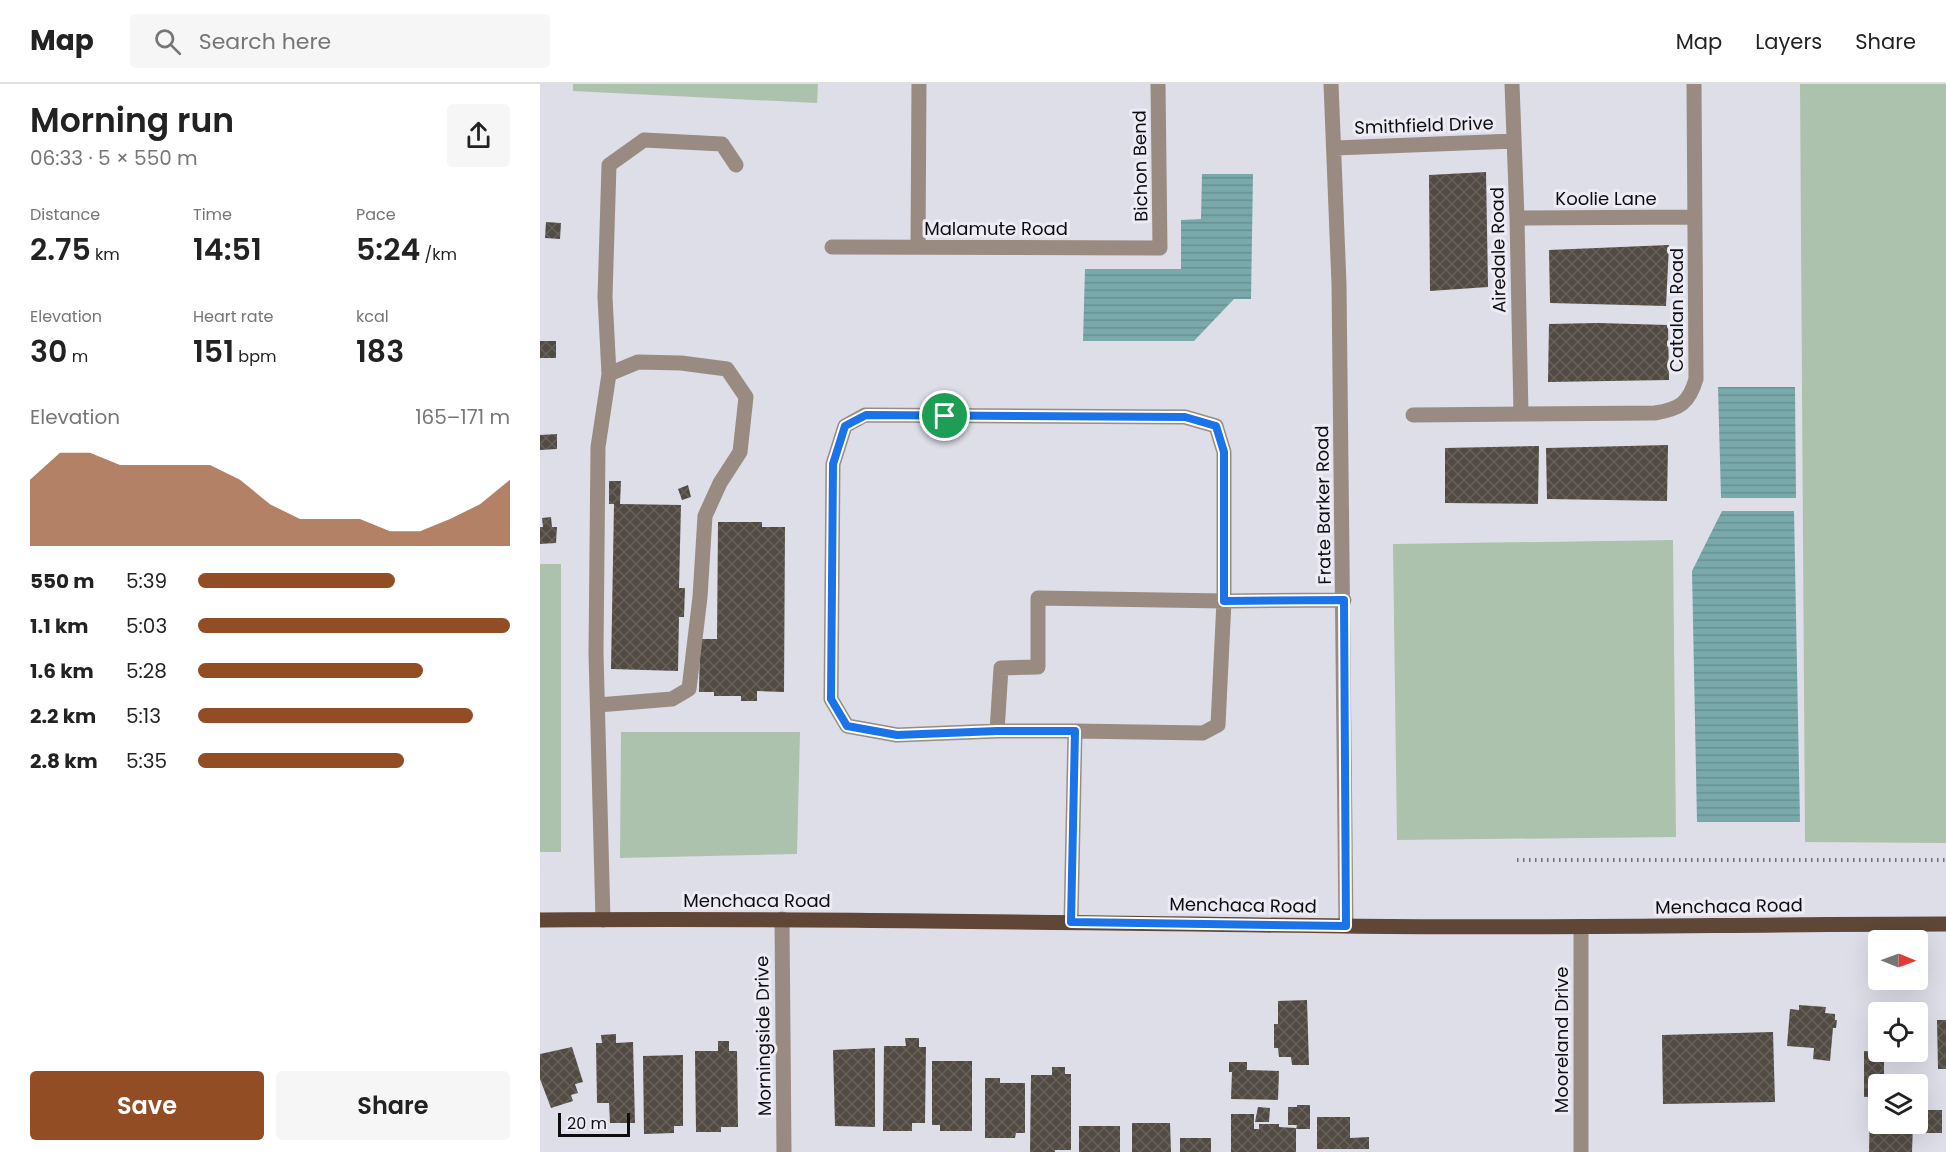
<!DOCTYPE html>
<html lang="en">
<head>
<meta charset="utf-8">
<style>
  :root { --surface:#fff; --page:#f6f6f6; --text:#222; --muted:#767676; --line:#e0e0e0; --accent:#934d25 }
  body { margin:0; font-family:Poppins,sans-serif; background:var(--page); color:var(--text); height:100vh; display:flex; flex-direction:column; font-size:22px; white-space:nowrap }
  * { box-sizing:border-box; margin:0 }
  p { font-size:20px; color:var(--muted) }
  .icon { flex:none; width:33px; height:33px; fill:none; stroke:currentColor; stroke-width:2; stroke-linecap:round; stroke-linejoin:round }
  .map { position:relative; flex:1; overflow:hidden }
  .drawer { display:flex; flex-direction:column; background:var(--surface); width:540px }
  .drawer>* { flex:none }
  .needle { width:39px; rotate:91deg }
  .buttons { position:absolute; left:1328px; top:846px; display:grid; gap:12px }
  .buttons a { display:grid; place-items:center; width:60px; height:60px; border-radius:6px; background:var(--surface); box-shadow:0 6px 24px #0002; font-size:30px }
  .scale { position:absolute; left:18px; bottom:15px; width:72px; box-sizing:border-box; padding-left:6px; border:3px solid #0e0e11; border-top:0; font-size:16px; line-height:21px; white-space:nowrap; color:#0e0e11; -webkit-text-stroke:4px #ecebf6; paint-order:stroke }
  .pin { position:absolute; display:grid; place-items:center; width:51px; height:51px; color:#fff; margin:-26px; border:3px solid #fff; border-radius:50%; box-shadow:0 2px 6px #0007 }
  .round { display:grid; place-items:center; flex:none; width:63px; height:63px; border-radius:6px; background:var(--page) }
  .overview { display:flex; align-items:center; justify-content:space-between; height:102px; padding:0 30px }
  h1 { font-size:33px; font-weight:600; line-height:45px }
  .figures { display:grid; grid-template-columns:repeat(3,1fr); gap:9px; height:102px; padding:6px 30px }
  .figures div { display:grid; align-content:center }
  .figures b { font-size:30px; font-weight:600 }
  .figures small { font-size:16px; font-weight:400 }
  .figures p { font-size:16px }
  .chart { height:168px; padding:12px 30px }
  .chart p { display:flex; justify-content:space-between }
  .chart svg { width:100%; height:108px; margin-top:6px; fill:var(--accent); opacity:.7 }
  .primary-button { display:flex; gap:12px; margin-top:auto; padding:12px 30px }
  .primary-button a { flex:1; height:69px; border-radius:6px; background:var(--accent); color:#fff; font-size:24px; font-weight:600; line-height:69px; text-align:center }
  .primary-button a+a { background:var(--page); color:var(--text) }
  ul { padding:0 30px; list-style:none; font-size:20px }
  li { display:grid; grid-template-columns:96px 72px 1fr; align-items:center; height:45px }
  li i { height:15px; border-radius:8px; background:var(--accent) }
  header { display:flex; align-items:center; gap:36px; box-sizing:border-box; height:84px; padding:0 30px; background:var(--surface); border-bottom:2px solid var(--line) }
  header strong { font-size:28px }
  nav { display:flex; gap:33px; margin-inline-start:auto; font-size:21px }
  .search { width:420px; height:54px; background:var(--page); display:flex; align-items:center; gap:15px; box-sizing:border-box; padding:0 21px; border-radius:6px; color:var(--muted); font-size:22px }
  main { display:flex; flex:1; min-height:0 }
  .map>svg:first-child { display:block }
  .grass { fill:#acc2ac }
  .water { fill:url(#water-rules) }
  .building { fill:url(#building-cross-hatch) }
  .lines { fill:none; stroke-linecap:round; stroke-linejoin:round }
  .path { stroke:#6f6f76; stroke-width:4; stroke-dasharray:1.5 4.5; stroke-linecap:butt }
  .minor { stroke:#998b81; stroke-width:15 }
  .major { stroke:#5f4636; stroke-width:15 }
  .route-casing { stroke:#fff; stroke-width:12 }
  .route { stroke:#1a73e8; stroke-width:8 }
  .labels { text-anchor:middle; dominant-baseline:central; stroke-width:6; stroke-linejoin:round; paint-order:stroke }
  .street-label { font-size:18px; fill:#0e0e11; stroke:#ecebf6 }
</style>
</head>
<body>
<header>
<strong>Map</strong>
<div class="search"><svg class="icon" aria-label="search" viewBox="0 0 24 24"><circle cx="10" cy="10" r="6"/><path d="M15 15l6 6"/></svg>Search here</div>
<nav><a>Map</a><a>Layers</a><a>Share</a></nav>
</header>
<main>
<section class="drawer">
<div class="overview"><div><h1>Morning run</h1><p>06:33 · 5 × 550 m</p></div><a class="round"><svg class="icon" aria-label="share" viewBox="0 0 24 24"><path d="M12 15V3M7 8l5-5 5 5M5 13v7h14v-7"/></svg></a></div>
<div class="figures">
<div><p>Distance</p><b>2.75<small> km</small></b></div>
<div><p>Time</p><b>14:51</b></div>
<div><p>Pace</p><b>5:24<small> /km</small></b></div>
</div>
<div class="figures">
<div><p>Elevation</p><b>30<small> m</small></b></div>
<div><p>Heart rate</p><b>151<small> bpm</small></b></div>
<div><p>kcal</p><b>183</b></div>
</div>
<div class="chart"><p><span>Elevation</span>165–171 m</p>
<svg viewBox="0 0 160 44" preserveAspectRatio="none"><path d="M0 44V17L10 6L20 6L30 11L40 11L50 11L60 11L70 17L80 27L90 33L100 33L110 33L120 38L130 38L140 33L150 27L160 17V44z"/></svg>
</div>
<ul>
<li><b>550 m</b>5:39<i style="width:63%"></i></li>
<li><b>1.1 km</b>5:03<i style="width:100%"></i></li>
<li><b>1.6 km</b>5:28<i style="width:72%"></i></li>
<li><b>2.2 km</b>5:13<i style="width:88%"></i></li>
<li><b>2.8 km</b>5:35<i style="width:66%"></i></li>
</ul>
<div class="primary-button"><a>Save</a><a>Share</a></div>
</section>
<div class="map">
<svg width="1406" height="1068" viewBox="0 0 1406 1068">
  <defs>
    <pattern id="water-rules" width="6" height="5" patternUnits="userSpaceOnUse" patternTransform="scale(1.5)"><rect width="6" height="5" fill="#7aa9ab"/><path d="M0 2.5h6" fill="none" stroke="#689092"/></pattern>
    <pattern id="building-cross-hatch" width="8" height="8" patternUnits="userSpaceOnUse" patternTransform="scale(1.5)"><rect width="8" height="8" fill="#524b44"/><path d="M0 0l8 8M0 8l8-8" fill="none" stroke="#66615b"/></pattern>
  </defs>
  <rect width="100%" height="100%" fill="#dedee9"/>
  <path class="grass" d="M33 0H278L277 19 33 7Z
    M1260 0H1406V759L1265 758Z
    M1133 456 1136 753 857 756 853 460Z
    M0 480H21V768H0Z
    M81 648H260L257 770 80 774Z"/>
  <path class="water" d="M662 90H713L711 215H694L654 257H543L545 185H641V136L661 135Z
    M1178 303H1255L1256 414H1181Z
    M1182 427H1254L1260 738H1157L1152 487Z"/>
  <path class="building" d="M946 88 948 203 890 207 889 91Z
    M6 138 21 139 20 155 5 154Z
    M1129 161 1126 222 1010 219 1009 166Z
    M1058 239 1128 241 1129 296 1008 298 1009 240Z
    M0 257H16V274H0Z
    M17 350V365L0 366V351Z
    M1128 361 1127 417 1007 415 1006 364Z
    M999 362 998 420 905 419V364Z
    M69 397H81L80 420 141 421 139 504H145L144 533H139L138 587 71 585 74 420H69Z
    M148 401 151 413 142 416 138 405Z
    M11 433 12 443H17L16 459 0 460V443H3L2 434Z
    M178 438H222V443H245L244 608 217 607V617H201V612H174V608H159L160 555H177Z
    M767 916 769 981H752L751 973H739L738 964H734V940H738V917Z
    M1259 921 1286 923 1285 929 1295 930V936H1297L1296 944H1293L1290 977 1273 975 1274 964 1247 962 1250 925 1259 926Z
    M1397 936H1406V985H1398Z
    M1233 948 1235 1018 1123 1020 1122 951Z
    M76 950V959L93 958 95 1039H70L69 1019H57L56 959H62L61 951Z
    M365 954H379V963H386L385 1039H372V1047H343L344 962H366Z
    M178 957H189V967H197L198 1043H181V1048H156L155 967H178Z
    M32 963 43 998 35 1000 38 1009 31 1011 33 1017 11 1024 0 995V970Z
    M335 964V1043L295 1042 293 966Z
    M1324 967 1344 968V1000H1338V1013H1324Z
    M143 971V1042H134V1049L104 1050 103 972Z
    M392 977H432V1047H400V1041H392Z
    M689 978H707V986L739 987 738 1016 691 1015 692 988H689Z
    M512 983H525V990H531V1066H515V1068H490L491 991H512Z
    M445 994H460V999H485V1049H476L475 1054H445Z
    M1330 1019H1338V1040H1373L1372 1068H1329Z
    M757 1021H770V1045H756L757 1041H748V1023H757Z
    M718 1023 730 1024 729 1038H715Z
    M1383 1026H1402V1049H1383Z
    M691 1030H714V1045H719V1040H739V1043L756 1044V1068H691Z
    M777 1033H810V1054L829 1053V1065H777Z
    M592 1039H630L631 1068H592Z
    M539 1042H580V1068H539Z
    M640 1054H671V1068H640Z"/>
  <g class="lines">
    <path class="path" d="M977 776H1406"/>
    <path class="minor" d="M791 0 799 200 806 842
      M972 0 977 134 981 330
      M795 64 974 57
      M977 134 1155 133
      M292 163 620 164 618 0
      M378 163 379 0
      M69 290 65 213 69 81 104 56 182 60 196 81
      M873 331 1115 329C1140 325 1149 319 1156 295L1154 0
      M58 621 132 615 149 605 160 513 165 432 180 399 200 368 206 313 187 285 141 279 98 278 69 290 58 363 56 569 63 836
      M457 647 461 584 498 583V514L684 517V368L676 342 645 333 325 331 305 342 293 380 291 615 307 642 357 651 457 647H535
      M242 835 244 1068
      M531 838 535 647 663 649 678 641 684 517 804 516
      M1041 1068V843"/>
    <path class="major" d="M0 836C269 834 537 839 805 842 1006 845 1206 840 1406 840"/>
  </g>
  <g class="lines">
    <g class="route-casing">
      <path id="route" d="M326 331 645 333 676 342 684 368V517L804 516 806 842 531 838 535 647H457L357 651 307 642 291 615 293 380 305 342Z"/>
    </g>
    <use href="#route" class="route"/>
  </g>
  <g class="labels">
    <g class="street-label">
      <text transform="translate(884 41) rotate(-2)">Smithfield Drive</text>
      <text transform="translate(600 82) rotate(-91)">Bichon Bend</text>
      <text x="1066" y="114">Koolie Lane</text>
      <text x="456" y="144">Malamute Road</text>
      <text transform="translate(958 166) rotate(-91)">Airedale Road</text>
      <text transform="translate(1136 226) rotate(-90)">Catalan Road</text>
      <text transform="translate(783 421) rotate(-91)">Frate Barker Road</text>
      <text x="217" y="816">Menchaca Road</text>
      <text transform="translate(703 821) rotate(1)">Menchaca Road</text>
      <text transform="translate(1189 822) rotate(-1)">Menchaca Road</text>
      <text transform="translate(223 952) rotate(-91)">Morningside Drive</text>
      <text transform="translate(1021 956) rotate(-90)">Mooreland Drive</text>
    </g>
  </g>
</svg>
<div class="buttons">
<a><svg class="needle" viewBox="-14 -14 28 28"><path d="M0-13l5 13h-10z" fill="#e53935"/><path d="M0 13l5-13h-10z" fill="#767676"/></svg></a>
<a><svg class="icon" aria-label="locate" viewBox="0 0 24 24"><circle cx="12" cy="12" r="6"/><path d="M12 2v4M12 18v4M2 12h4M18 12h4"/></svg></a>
<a><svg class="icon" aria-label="layers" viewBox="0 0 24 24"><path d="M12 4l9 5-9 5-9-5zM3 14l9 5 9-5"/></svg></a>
</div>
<div class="scale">20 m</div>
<div class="pin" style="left:405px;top:332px;background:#1e9e55"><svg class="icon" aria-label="arrive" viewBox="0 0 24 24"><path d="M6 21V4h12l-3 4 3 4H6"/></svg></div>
</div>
</main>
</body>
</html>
